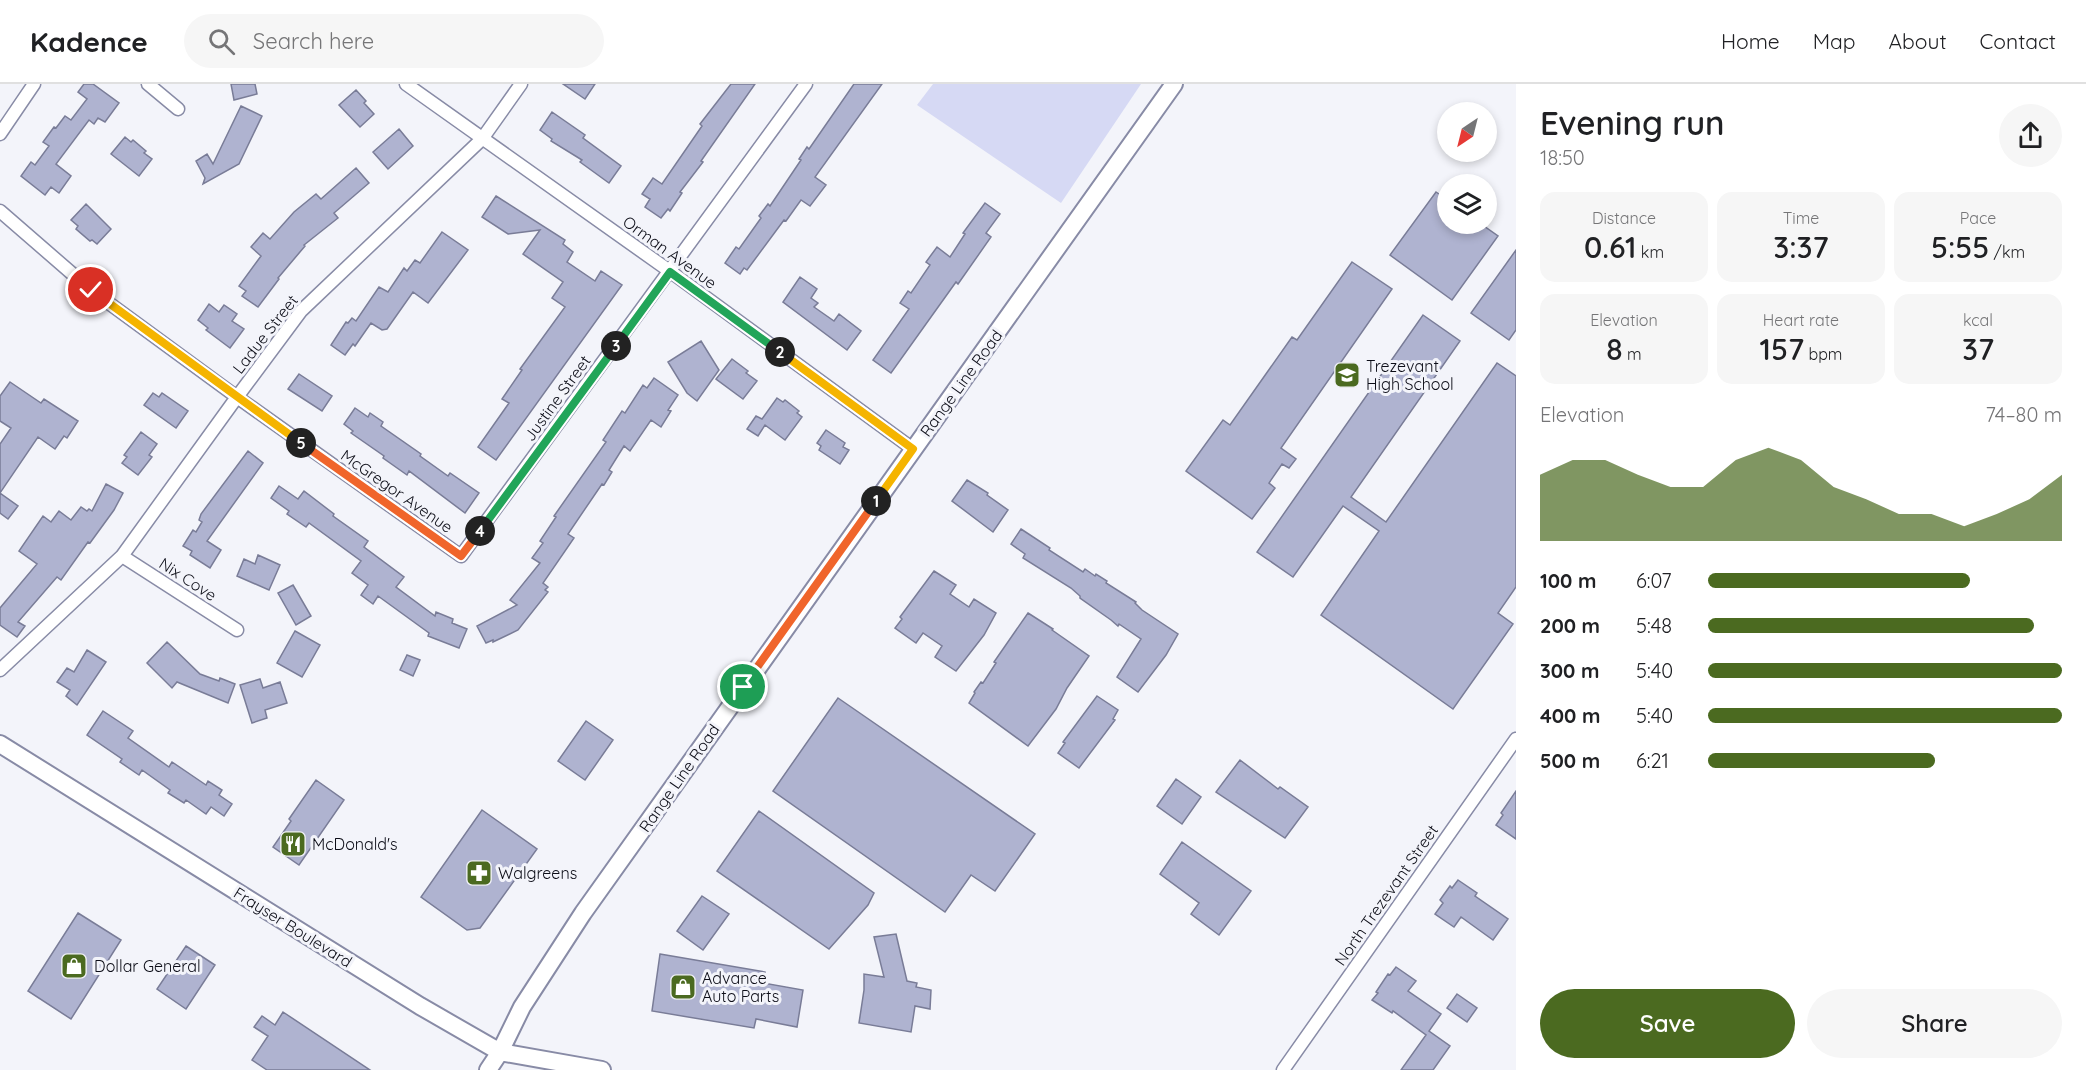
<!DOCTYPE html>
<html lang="en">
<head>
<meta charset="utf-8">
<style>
  :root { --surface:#fff; --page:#f6f6f6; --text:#202124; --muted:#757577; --line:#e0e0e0; --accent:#4b6a20 }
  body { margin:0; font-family:Quicksand,sans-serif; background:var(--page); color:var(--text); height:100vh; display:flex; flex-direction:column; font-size:22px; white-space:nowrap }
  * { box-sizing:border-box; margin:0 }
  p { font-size:20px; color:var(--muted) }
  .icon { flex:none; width:33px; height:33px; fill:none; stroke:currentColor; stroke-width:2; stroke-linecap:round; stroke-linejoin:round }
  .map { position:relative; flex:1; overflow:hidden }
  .drawer { display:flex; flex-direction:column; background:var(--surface); width:570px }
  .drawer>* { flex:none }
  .needle { width:39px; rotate:215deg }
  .tools { position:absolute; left:1437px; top:18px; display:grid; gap:12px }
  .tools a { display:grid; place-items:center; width:60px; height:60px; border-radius:50%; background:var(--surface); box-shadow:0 3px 9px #0003; font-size:30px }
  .pin { position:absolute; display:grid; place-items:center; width:51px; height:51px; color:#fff; margin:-26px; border:3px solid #fff; border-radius:50%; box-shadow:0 2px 6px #0007 }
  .km { position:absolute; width:30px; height:30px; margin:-15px; border-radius:50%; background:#222; color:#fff; font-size:16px; line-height:30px; text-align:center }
  .round { display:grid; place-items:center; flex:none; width:63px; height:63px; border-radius:32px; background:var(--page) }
  .headline { display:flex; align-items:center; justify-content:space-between; height:102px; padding:0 24px }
  h1 { font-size:33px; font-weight:600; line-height:45px }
  .figures { display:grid; grid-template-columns:repeat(3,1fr); gap:9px; height:102px; padding:6px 24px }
  .figures div { display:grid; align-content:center; border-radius:15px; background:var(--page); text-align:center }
  .figures b { font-size:30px; font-weight:600 }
  .figures small { font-size:16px; font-weight:400 }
  .figures p { font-size:16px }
  .chart { height:168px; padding:12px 24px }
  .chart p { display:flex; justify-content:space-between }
  .chart svg { width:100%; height:108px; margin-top:6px; fill:var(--accent); opacity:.7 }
  .cta { display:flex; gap:12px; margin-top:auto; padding:12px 24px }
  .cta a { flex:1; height:69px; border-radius:36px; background:var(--accent); color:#fff; font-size:24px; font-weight:600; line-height:69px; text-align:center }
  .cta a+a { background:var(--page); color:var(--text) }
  ul { padding:0 24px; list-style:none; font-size:20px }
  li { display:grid; grid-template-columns:96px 72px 1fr; align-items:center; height:45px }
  li i { height:15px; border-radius:8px; background:var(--accent) }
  header { display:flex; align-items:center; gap:36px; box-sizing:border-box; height:84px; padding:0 30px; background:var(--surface); border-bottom:2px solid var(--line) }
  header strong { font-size:28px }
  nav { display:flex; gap:33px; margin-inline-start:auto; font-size:21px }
  .search { width:420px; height:54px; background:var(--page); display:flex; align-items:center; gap:15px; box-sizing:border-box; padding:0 21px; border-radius:33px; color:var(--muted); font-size:22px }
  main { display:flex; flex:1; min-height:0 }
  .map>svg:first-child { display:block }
  .green { fill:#d6d9f4 }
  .building { fill:#afb3d0; stroke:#797c97; stroke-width:1.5 }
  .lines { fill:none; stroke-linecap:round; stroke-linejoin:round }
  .street-casing { stroke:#888ba6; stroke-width:15 }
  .secondary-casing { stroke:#888ba6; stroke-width:20 }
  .street { stroke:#fff; stroke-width:12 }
  .secondary { stroke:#fff; stroke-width:16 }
  .split-1-casing { stroke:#fff; stroke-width:12 }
  .split-2-casing { stroke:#fff; stroke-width:12 }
  .split-3-casing { stroke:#fff; stroke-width:12 }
  .split-4-casing { stroke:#fff; stroke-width:12 }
  .split-5-casing { stroke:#fff; stroke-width:12 }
  .split-6-casing { stroke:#fff; stroke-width:12 }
  .split-1 { stroke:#f0652b; stroke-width:8 }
  .split-2 { stroke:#f5b400; stroke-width:8 }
  .split-3 { stroke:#22a559; stroke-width:8 }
  .split-4 { stroke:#22a559; stroke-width:8 }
  .split-5 { stroke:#f0652b; stroke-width:8 }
  .split-6 { stroke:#f5b400; stroke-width:8 }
  .labels { text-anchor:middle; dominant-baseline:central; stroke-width:6; stroke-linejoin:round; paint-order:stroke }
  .street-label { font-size:16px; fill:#0c0d17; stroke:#f3f4fa }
  .poi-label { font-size:16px; fill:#0c0d17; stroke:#f3f4fa; text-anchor:start }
</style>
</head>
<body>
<header>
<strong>Kadence</strong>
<div class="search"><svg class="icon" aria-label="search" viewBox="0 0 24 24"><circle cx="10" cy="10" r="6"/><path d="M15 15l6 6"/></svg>Search here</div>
<nav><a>Home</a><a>Map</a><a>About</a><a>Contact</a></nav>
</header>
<main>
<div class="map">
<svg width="1516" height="986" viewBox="0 0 1516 986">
  <rect width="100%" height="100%" fill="#f3f4fa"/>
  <path class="green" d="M933 0H1141L1061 119 917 21Z"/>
  <path class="building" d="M84 0H93L119 19 105 38 98 34 94 40 89 36 56 80 71 92 59 109 51 103 45 111 21 92 31 78 35 81 49 62 43 58 54 43 56 44 65 32 71 36 87 15 78 8Z
    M231 0H255L257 10 234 16Z
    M563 0H595L585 15Z
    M731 0H755L701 77 703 78 680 108 682 109 670 127 668 125 661 134 645 123 650 115 642 110 653 94 662 100 702 42 700 40Z
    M854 0H882L815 93 826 101 810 122 801 116 786 137 784 136 747 186 744 184 740 190 725 179 736 163 739 165 761 134 759 132 768 120 770 122 801 76 799 75 807 63 809 65Z
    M356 6 366 17 364 19 374 30 360 43 339 21Z
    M241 22 262 32 239 80 203 100 205 94 196 77 207 70 213 80Z
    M552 28 585 51 583 54 621 82 609 99 580 78 582 76 551 57 552 55 540 46Z
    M399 45 413 62 388 85 373 68Z
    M125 53 131 58 133 56 146 67 144 69 152 75 139 92 111 70Z
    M356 84 369 99 334 129 338 134 304 161 305 162 278 194 279 195 258 223 242 212 246 207 239 202 261 172 251 163 263 149 270 155 294 128 316 110 321 115Z
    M1436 108 1448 116V140H1481L1498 152 1452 216 1390 171Z
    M496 112 565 156 563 160 573 168 567 178 595 197 601 187 622 201 496 376 478 363 509 319 502 315 522 286 520 285 565 223 552 214 563 198 523 170 540 146 508 150 482 133Z
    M985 119 1000 130 986 149 991 153 958 200 956 198 891 289 873 276 909 225 900 219 908 207 911 209 930 181 926 178 937 163 950 173 965 150 963 149Z
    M86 120 111 145 97 160 92 156 90 157 76 145 78 142 71 136Z
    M442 148 468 166 428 219 413 208 387 245 382 246 371 239 355 262 353 260 345 271 331 261 346 238 348 239 352 234 356 237 379 203 388 208 404 184 407 187 415 176 420 179Z
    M1516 166V246L1509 256 1471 229Z
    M1352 178 1392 205 1281 364 1296 375 1289 384 1282 380 1269 399 1275 404 1252 435 1186 387 1223 336 1230 341 1292 253 1297 256Z
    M800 193 817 205 811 214 818 219 814 223 834 237 839 230 861 247 847 266 783 218Z
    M209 220 219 228 224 221 237 230 232 237 244 245 230 264 206 246 208 244 198 236Z
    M1423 231 1460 257 1351 413 1386 438 1497 279 1516 292V503L1498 529 1513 540 1453 625 1321 531 1379 447 1343 422 1293 493 1257 468Z
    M701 257 719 286 697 317 687 309 668 278Z
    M732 275 748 287 746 289 757 297 743 315 716 295Z
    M299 290 332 312 322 327 288 305Z
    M654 294 678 311 668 326 671 327 661 343 651 336 630 367 624 362 609 386 612 388 604 401 602 400 568 450 574 454 543 499 548 503 545 506 548 508 518 546 493 558V556L486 559 477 542 517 521 510 516 540 479 532 474 543 459 540 457 556 433 554 432 606 358 603 356 622 327 625 329 643 301 647 304Z
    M10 298 41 319 44 315 78 337 67 354 64 352 55 365 38 353 0 409V360L11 344 0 337V312Z
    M153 309 159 313 162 309 188 327 176 344 144 321Z
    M777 314 783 318 785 316 799 327 797 329 802 333 785 356 765 341 758 352 747 345 756 332 762 335Z
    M355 324 368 333 370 329 383 338 381 342 421 370 420 372 448 392 450 389 479 409 465 429 409 387 407 391 383 374 384 372 351 349 353 347 344 340Z
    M826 346 845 359 843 363 849 366 840 380 819 366 821 362 817 359Z
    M141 348 157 360 149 371 152 373 138 391 122 379 127 373 124 371Z
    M248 367 263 379 207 457 221 466 210 484 190 471 192 467 183 462 193 446 196 448 202 438 199 436 201 430Z
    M967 396 988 409 987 411 1008 426 993 448 952 417Z
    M106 400 123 409 114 426 90 459 88 458 61 496 57 493 18 538 25 542 17 553 0 541V524L37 480 19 467 43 432 51 438 59 427 71 436 81 423 87 427 89 425 92 427Z
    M279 402 298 415 304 407 334 430 333 432 368 457 364 463 404 493 396 503 435 532 436 528 453 535 452 539 467 545 459 564 428 552 429 549 378 512 373 520 361 511 368 501 352 489 361 477 309 439 306 443 287 430 289 427 271 414Z
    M0 409 18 422 8 435 0 429Z
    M1021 445 1050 464 1049 466 1083 488 1085 485 1095 492 1096 490 1107 497 1106 499 1136 518 1135 519 1142 526 1178 550 1166 571 1138 608 1117 593 1141 555 1119 540 1118 542 1111 536 1080 514V512L1071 504 1023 474 1025 470 1011 460Z
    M258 471 280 481 269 506 237 492 244 475 255 480Z
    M934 487 956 501 950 510 969 523 974 515 996 529 984 551 956 587 935 573 942 562 923 549 916 559 895 544 902 535 900 533Z
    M293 501 311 532 296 541 278 509Z
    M1028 529 1053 545 1052 546 1089 572 1067 604 1056 625 1028 662 969 619 975 609 974 608 981 598 983 599 996 579 994 578Z
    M295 547 320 561 302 593 277 579Z
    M167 558 200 590 219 597 220 594 235 600 228 619 177 598 172 604 147 579Z
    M87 566 106 578 77 621 66 612 70 606 57 598 67 584 74 588Z
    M407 571 420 576 413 592 400 586Z
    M260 595 263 604 280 598 287 619 265 626 267 634 252 639 240 601Z
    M1097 612 1118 626 1113 635 1115 636 1079 684 1058 669 1065 659 1063 658Z
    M838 614 1035 750 995 807 971 791 945 828 773 707Z
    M103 627 133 647 128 654 169 683 172 678 206 701 208 697 222 706 219 711 232 720 224 732 211 723 206 730 186 716 184 719 168 709 170 706 142 686 139 691 120 678 122 675 87 651Z
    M586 637 613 656 585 696 558 677Z
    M1240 676 1278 705 1280 703 1308 723 1285 754 1216 708Z
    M1176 695 1201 713 1182 740 1157 722Z
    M316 696 344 716 299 781 273 763 291 737 289 735Z
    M1516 707V755L1496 741 1503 731 1501 729Z
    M482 726 537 765 480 844 467 846 421 813Z
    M759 727 874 809 868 821 829 865 717 787Z
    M1182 758 1251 807 1219 851 1191 830 1199 819 1160 790Z
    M1458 796 1477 809 1475 812 1508 835 1493 856 1461 833 1454 843 1435 830 1443 819 1440 816 1450 802 1452 804Z
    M702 812 729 830 703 866 677 847Z
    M78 829 121 856 71 935 28 907Z
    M896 850 907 897 917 899 916 903 931 906 930 925 915 922 911 948 859 939 864 906V890L884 893 874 853Z
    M186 862 215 881 186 925 157 905Z
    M660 870 765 888 763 899 803 906 797 943 756 935 754 944 652 927Z
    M1396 883 1416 897 1408 907 1441 930 1429 947 1450 962 1433 986H1401L1426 951 1393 927 1392 929 1372 916 1378 909 1376 908 1388 890 1390 891Z
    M1457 910 1477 924 1467 938 1447 924Z
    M283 928 370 986H267L252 976 268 952 254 943 262 932 275 941Z"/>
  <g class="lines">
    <g class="street-casing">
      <path id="street" d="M148 0 178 25
        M406 0 671 188 913 365
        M0 50 34 0
        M0 127 91 206 237 313 461 472 806 0
        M122 472 237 546
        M0 586 122 472 237 313 301 227 482 55 521 0
        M1283 986 1516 655"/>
    </g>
    <g class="secondary-casing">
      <path id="secondary" d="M0 660 420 922 500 968 602 986
        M488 986 500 968 522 923 583 829 1174 0"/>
    </g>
    <use href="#street" class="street"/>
    <use href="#secondary" class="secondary"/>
  </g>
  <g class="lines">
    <g class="split-1-casing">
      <path id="split-1" d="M743 603 876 417"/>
    </g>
    <g class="split-2-casing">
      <path id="split-2" d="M780 268 913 365 876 417"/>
    </g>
    <g class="split-3-casing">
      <path id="split-3" d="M616 262 670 188 780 268"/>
    </g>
    <g class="split-4-casing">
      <path id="split-4" d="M480 447 616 262"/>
    </g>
    <g class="split-5-casing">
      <path id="split-5" d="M301 359 461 472 480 447"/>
    </g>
    <g class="split-6-casing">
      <path id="split-6" d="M91 206 301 359"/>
    </g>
    <use href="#split-1" class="split-1"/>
    <use href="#split-2" class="split-2"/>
    <use href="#split-3" class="split-3"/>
    <use href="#split-4" class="split-4"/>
    <use href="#split-5" class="split-5"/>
    <use href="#split-6" class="split-6"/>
  </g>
  <defs>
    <g id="school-square" transform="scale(1.35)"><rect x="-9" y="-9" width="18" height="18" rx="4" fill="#4b6a20" stroke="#f3f4fa"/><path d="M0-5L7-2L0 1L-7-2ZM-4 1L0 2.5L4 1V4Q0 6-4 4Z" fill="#fff"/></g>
    <g id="restaurant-square" transform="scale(1.35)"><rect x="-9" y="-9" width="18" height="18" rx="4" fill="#4b6a20" stroke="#f3f4fa"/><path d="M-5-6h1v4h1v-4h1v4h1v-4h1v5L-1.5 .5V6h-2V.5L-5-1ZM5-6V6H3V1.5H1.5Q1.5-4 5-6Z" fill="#fff"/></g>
    <g id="pharmacy-square" transform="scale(1.35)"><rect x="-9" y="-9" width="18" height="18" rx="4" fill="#4b6a20" stroke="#f3f4fa"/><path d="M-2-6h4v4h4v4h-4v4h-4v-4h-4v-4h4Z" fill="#fff"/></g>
    <g id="shop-square" transform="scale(1.35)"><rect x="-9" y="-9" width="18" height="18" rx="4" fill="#4b6a20" stroke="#f3f4fa"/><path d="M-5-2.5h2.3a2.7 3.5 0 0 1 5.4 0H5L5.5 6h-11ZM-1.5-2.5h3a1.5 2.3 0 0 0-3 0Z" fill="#fff"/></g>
  </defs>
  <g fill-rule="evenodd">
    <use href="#school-square" x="1347" y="291"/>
    <use href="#restaurant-square" x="293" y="760"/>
    <use href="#pharmacy-square" x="479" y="789"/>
    <use href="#shop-square" x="74" y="882"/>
    <use href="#shop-square" x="683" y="903"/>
  </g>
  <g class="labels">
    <g class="street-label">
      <text transform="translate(670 168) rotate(36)">Orman Avenue</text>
      <text transform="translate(265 250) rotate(-52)">Ladue Street</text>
      <text transform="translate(961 299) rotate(-54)">Range Line Road</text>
      <text transform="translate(557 314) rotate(-54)">Justine Street</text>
      <text transform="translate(397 407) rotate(35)">McGregor Avenue</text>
      <text transform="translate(188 495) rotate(33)">Nix Cove</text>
      <text transform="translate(679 694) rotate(-55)">Range Line Road</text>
      <text transform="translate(1386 811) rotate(-55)">North Trezevant Street</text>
      <text transform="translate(293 843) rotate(32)">Frayser Boulevard</text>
    </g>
    <g class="poi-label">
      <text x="1366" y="282">Trezevant<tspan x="1366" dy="18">High School</tspan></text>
      <text x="312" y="760">McDonald's</text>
      <text x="498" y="789">Walgreens</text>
      <text x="94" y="882">Dollar General</text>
      <text x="702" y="894">Advance<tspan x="702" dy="18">Auto Parts</tspan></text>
    </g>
  </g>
</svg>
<div class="tools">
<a><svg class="needle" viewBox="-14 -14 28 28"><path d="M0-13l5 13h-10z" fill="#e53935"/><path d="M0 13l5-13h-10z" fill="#757577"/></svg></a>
<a><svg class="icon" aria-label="layers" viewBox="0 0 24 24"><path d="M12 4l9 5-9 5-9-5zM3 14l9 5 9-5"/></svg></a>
</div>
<div class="pin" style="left:743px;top:603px;background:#1e9e55"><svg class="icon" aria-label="arrive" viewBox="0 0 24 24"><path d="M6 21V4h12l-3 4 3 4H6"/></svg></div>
<div class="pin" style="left:91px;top:206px;background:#d93025"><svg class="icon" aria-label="check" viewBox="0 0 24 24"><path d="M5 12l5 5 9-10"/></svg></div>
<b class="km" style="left:876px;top:417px">1</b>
<b class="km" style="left:780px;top:268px">2</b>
<b class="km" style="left:616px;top:262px">3</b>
<b class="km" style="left:480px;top:447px">4</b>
<b class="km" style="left:301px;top:359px">5</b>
</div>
<section class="drawer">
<div class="headline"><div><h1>Evening run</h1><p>18:50</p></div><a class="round"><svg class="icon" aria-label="share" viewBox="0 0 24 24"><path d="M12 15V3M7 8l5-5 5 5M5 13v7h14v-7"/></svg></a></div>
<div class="figures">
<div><p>Distance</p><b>0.61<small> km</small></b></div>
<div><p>Time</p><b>3:37</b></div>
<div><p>Pace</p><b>5:55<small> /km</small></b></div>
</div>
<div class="figures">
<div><p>Elevation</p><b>8<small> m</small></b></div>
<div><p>Heart rate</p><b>157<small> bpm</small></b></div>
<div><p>kcal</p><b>37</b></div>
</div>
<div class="chart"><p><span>Elevation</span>74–80 m</p>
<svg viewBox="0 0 160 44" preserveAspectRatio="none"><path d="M0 44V17L10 11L20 11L30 17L40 22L50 22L60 11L70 6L80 11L90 22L100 27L110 33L120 33L130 38L140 33L150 27L160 17V44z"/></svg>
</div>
<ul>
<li><b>100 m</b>6:07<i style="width:74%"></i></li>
<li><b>200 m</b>5:48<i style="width:92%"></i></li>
<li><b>300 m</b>5:40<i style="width:100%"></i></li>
<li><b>400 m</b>5:40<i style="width:100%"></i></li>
<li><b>500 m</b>6:21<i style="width:64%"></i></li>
</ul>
<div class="cta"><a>Save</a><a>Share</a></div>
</section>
</main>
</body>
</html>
